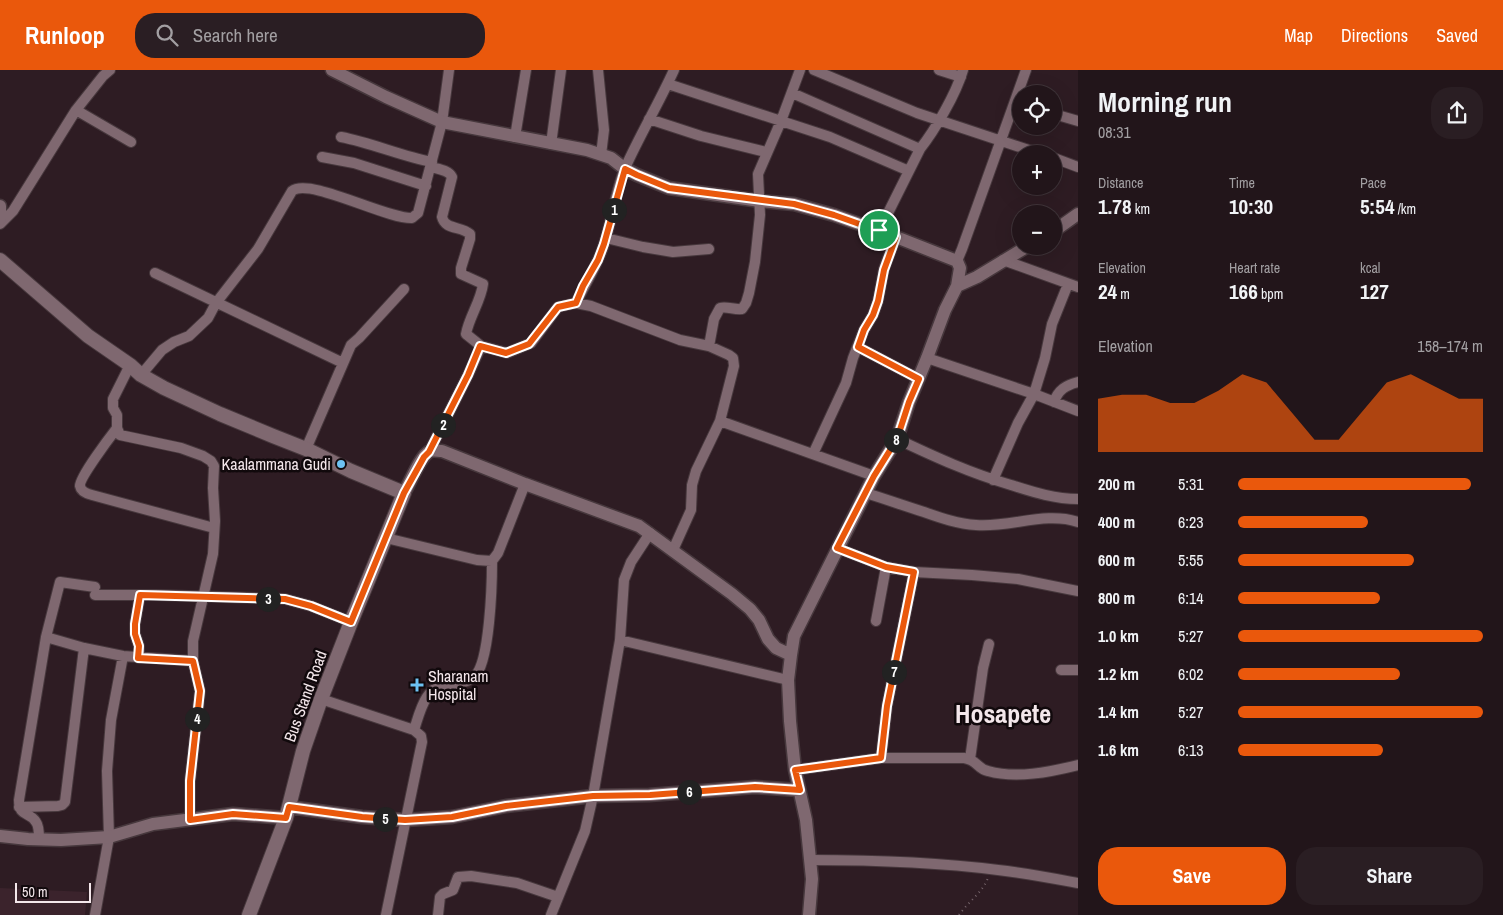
<!DOCTYPE html>
<html lang="en">
<head>
<meta charset="utf-8">
<style>
  :root { --surface:#22151a; --page:#2a1e23; --text:#f1f3f6; --muted:#a29fa2; --line:#3f3439; --accent:#ea580c }
  body { margin:0; font-family:"Archivo Narrow",sans-serif; background:var(--page); color:var(--text); height:100vh; display:flex; flex-direction:column; font-size:19px; white-space:nowrap }
  * { box-sizing:border-box; margin:0 }
  p { font-size:16px; color:var(--muted) }
  .icon { flex:none; width:28px; height:28px; fill:none; stroke:currentColor; stroke-width:2; stroke-linecap:round; stroke-linejoin:round }
  .map { position:relative; flex:1; overflow:hidden }
  .panel { display:flex; flex-direction:column; background:var(--surface); width:425px }
  .panel>* { flex:none }
  .fabs { position:absolute; left:1012px; top:15px; display:grid; gap:10px }
  .fabs a { display:grid; place-items:center; width:50px; height:50px; border-radius:50%; background:var(--surface); box-shadow:0 5px 20px #0002,0 0 0 1px var(--line); font-size:25px }
  .scale { position:absolute; left:15px; bottom:12px; width:76px; box-sizing:border-box; padding-left:5px; border:2px solid #f4e7eb; border-top:0; font-size:14px; line-height:18px; white-space:nowrap; color:#f4e7eb; -webkit-text-stroke:4px #11090c; paint-order:stroke }
  .pin { position:absolute; display:grid; place-items:center; width:42px; height:42px; color:#fff; margin:-21px; border:2px solid #fff; border-radius:50%; box-shadow:0 1px 5px #0007 }
  .km { position:absolute; width:25px; height:25px; margin:-12px; border-radius:50%; background:#222; color:#fff; font-size:14px; line-height:25px; text-align:center }
  .round { display:grid; place-items:center; flex:none; width:52px; height:52px; border-radius:20px; background:var(--page) }
  .headline { display:flex; align-items:center; justify-content:space-between; height:85px; padding:0 20px }
  h1 { font-size:28px; font-weight:700; line-height:38px }
  .figures { display:grid; grid-template-columns:repeat(3,1fr); gap:8px; height:85px; padding:5px 20px }
  .figures div { display:grid; align-content:center }
  .figures b { font-size:21px; font-weight:700 }
  .figures small { font-size:14px; font-weight:400 }
  .figures p { font-size:14px }
  .chart { height:140px; padding:10px 20px }
  .chart p { display:flex; justify-content:space-between }
  .chart svg { width:100%; height:90px; margin-top:5px; fill:var(--accent); opacity:.7 }
  .cta { display:flex; gap:10px; margin-top:auto; padding:10px 20px }
  .cta a { flex:1; height:58px; border-radius:20px; background:var(--accent); color:#fff; font-size:20px; font-weight:700; line-height:58px; text-align:center }
  .cta a+a { background:var(--page); color:var(--text) }
  ul { padding:0 20px; list-style:none; font-size:16px }
  li { display:grid; grid-template-columns:80px 60px 1fr; align-items:center; height:38px }
  li i { height:12px; border-radius:6px; background:var(--accent) }
  header { display:flex; align-items:center; gap:30px; box-sizing:border-box; height:70px; padding:0 25px; background:var(--accent); color:#fff }
  header strong { font-size:24px }
  nav { display:flex; gap:28px; margin-inline-start:auto; font-size:18px }
  .search { width:350px; height:45px; background:var(--page); display:flex; align-items:center; gap:12px; box-sizing:border-box; padding:0 18px; border-radius:20px; color:var(--muted); font-size:19px }
  main { display:flex; flex:1; min-height:0 }
  .map>svg:first-child { display:block }
  .built { fill:#3b232c }
  .lines { fill:none; stroke-linecap:round; stroke-linejoin:round }
  .minor-casing { stroke:#47383d; stroke-width:12 }
  .tertiary-casing { stroke:#47383d; stroke-width:15 }
  .secondary-casing { stroke:#47383d; stroke-width:16 }
  .path { stroke:#76656b; stroke-width:2; stroke-dasharray:1 4; stroke-linecap:butt }
  .minor { stroke:#7f6870; stroke-width:10 }
  .tertiary { stroke:#7f6870; stroke-width:12 }
  .secondary { stroke:#7f6870; stroke-width:14 }
  .route-casing { stroke:#fff; stroke-width:10 }
  .route { stroke:#ea580c; stroke-width:6 }
  .poi-dot { fill:#6dc2f3; stroke:#11090c; stroke-width:2 }
  .labels { text-anchor:middle; dominant-baseline:central; stroke-width:5; stroke-linejoin:round; paint-order:stroke }
  .poi-label { font-size:16px; fill:#f4e7eb; stroke:#11090c; text-anchor:end }
  .street-label { font-size:16px; fill:#f4e7eb; stroke:#11090c }
  .town-label { font-size:26px; font-weight:bold; fill:#f4e7eb; stroke:#11090c }
</style>
</head>
<body>
<header>
<strong>Runloop</strong>
<div class="search"><svg class="icon" aria-label="search" viewBox="0 0 24 24"><circle cx="10" cy="10" r="6"/><path d="M15 15l6 6"/></svg>Search here</div>
<nav><a>Map</a><a>Directions</a><a>Saved</a></nav>
</header>
<main>
<div class="map">
<svg width="1078" height="845" viewBox="0 0 1078 845">
  <rect width="100%" height="100%" fill="#2e1c23"/>
  <path class="built" d="M0 818 87 822 85 845H0Z"/>
  <g class="lines">
    <g class="minor-casing">
      <path id="minor" d="M598 0 604 60 601 85
        M814 0 917 43 1041 84
        M939 0 961 7
        M668 14 830 67 909 101
        M792 23 920 79
        M76 40 131 72
        M1054 44 1078 51
        M649 49 701 66 766 82
        M341 67C372 73 401 86 432 92
        M515 67 526 0
        M551 74 561 0
        M322 87 354 93 426 116
        M1054 88 1078 97
        M431 97C438 99 449 100 452 107L442 147C445 160 461 156 470 164V169L461 198V204L483 214C481 231 469 247 466 264L481 276
        M0 154 13 141 76 40 103 6 110 0
        M879 161 920 79C935 60 956 24 963 0
        M606 168 643 177 673 182 709 179
        M1003 190 1078 217
        M957 191 962 179 1026 0
        M155 203 343 293
        M576 233C585 213 598 195 604 174 612 150 616 119 626 96 641 63 659 33 674 0
        M709 276 714 249 720 238C727 236 734 240 742 239L746 233 749 223 755 192 760 145 758 104 781 51 800 0
        M858 277 919 309
        M927 288 1034 324 1078 341
        M130 295 113 329V338L117 345V358L120 365 181 378 203 386 211 391 214 396 213 418 215 451 213 484 193 571V591L200 621 190 711V750
        M141 305 162 280 174 272 189 266 208 248 216 233 258 179 292 121C309 107 386 149 412 148L418 143 442 52 449 0
        M1054 332C1058 320 1066 315 1078 312
        M720 351 874 406
        M117 358C110 367 79 408 80 416 81 422 88 424 92 425L214 458
        M897 369C935 387 970 403 1011 415 1033 422 1054 429 1078 429
        M306 379 351 275 359 268 404 219
        M429 382 468 305 481 276 507 283 531 273 558 237 576 233 591 236 680 270 709 276 729 285 733 288 734 296 720 351 696 401 692 415 691 440 673 480
        M813 384 846 313 853 288 864 260 873 245 878 231 884 199 896 167
        M993 410 1018 353 1034 324 1045 288 1052 254 1068 214
        M866 423C885 429 905 436 924 442 941 448 958 454 976 455 1010 458 1045 441 1078 452
        M386 468 477 490 492 491 498 483 525 414
        M837 478 886 497 914 502 972 505 1018 509 1078 521
        M95 525H156L285 529 311 536 351 552
        M876 551 886 497
        M46 567 84 578 123 586 193 591
        M620 570 788 610
        M139 588V576L135 564V554L140 525
        M1061 600H1078
        M321 629 414 660 421 666 422 672 386 845
        M414 660C420 642 425 615 448 615 457 614 466 613 474 607 490 594 492 513 492 491
        M881 688 887 636 914 502
        M970 689 983 598 989 574
        M795 700 881 688H964C978 690 977 699 988 701 1016 709 1050 702 1078 695
        M19 737 58 736 62 735 65 732 84 578
        M39 769C39 763 39 756 36 752 30 741 19 748 19 730L46 567 60 512 95 517
        M810 790C873 790 936 792 998 800 1025 803 1051 808 1078 813
        M95 845 109 767 107 701 111 650 123 586
        M438 845 440 827 443 824 453 820 458 807 471 806 517 813 558 827
        M551 845 585 761 593 726 620 570 624 510 631 492 650 463"/>
    </g>
    <g class="tertiary-casing">
      <path id="tertiary" d="M332 0 386 27 442 52 587 80 611 88 625 99 637 105 669 118 760 131 794 134 834 145 896 167 957 191 960 198 957 216
        M0 136V149
        M1054 161 1078 144
        M404 423C410 413 420 386 430 381 434 380 438 381 442 381L525 414 639 456 732 524 750 539 759 550 768 569 776 578 791 585 788 610 790 651 795 700 806 750 812 809 809 845
        M791 585 794 566 874 406 897 369 909 332 927 288 945 240 957 216 977 207 1028 176
        M289 737 362 747 405 750 452 747 506 736 593 726 649 725 755 717 799 720
        M0 766 28 769 61 770 109 767 153 754 233 744 286 748"/>
    </g>
    <g class="secondary-casing">
      <path id="secondary" d="M0 190 88 266 130 295 141 305 164 318 220 344 273 366 306 379 351 401 404 423 351 552 321 629 303 681 286 748 249 845"/>
    </g>
    <path class="path" d="M959 845C968 832 982 823 988 808"/>
    <use href="#minor" class="minor"/>
    <use href="#tertiary" class="tertiary"/>
    <use href="#secondary" class="secondary"/>
  </g>
  <g class="lines">
    <g class="route-casing">
      <path id="route" d="M625 99 637 105 669 118 794 134 834 145 896 167 884 200 878 231 873 245 864 260 858 277 919 309 909 332 897 369 874 406 837 478 886 497 914 502 887 636 881 688 795 700 800 720 755 717 650 725 593 726 506 736 452 747 405 750 362 747 289 737 286 748 233 744 190 750V711L200 621 193 591 138 588 139 576 135 564V554L140 525 285 529 311 536 351 552 404 423 424 387 429 382 468 305 480 276 506 283 529 274 558 237 576 233 583 216 598 190 604 174Z"/>
    </g>
    <use href="#route" class="route"/>
  </g>
  <g class="poi-dot">
    <circle cx="341" cy="394" r="5"/>
    <path d="M414.5 607.5h5v5h5v5h-5v5h-5v-5h-5v-5h5z"/>
  </g>
  <g class="labels">
    <g class="poi-label">
      <text x="331" y="394">Kaalammana Gudi</text>
      <text x="428" y="606" text-anchor="start">Sharanam<tspan x="428" dy="18">Hospital</tspan></text>
    </g>
    <g class="street-label">
      <text transform="translate(305 626) rotate(-70)">Bus Stand Road</text>
    </g>
    <g class="town-label">
      <text x="1003" y="643">Hosapete</text>
    </g>
  </g>
</svg>
<div class="fabs">
<a><svg class="icon" aria-label="locate" viewBox="0 0 24 24"><circle cx="12" cy="12" r="6"/><path d="M12 2v4M12 18v4M2 12h4M18 12h4"/></svg></a>
<a>+</a>
<a>−</a>
</div>
<div class="scale">50 m</div>
<div class="pin" style="left:879px;top:160px;background:#1e9e55"><svg class="icon" aria-label="arrive" viewBox="0 0 24 24"><path d="M6 21V4h12l-3 4 3 4H6"/></svg></div>
<b class="km" style="left:614px;top:140px">1</b>
<b class="km" style="left:443px;top:355px">2</b>
<b class="km" style="left:268px;top:529px">3</b>
<b class="km" style="left:197px;top:649px">4</b>
<b class="km" style="left:385px;top:749px">5</b>
<b class="km" style="left:689px;top:722px">6</b>
<b class="km" style="left:894px;top:602px">7</b>
<b class="km" style="left:896px;top:370px">8</b>
</div>
<section class="panel">
<div class="headline"><div><h1>Morning run</h1><p>08:31</p></div><a class="round"><svg class="icon" aria-label="share" viewBox="0 0 24 24"><path d="M12 15V3M7 8l5-5 5 5M5 13v7h14v-7"/></svg></a></div>
<div class="figures">
<div><p>Distance</p><b>1.78<small> km</small></b></div>
<div><p>Time</p><b>10:30</b></div>
<div><p>Pace</p><b>5:54<small> /km</small></b></div>
</div>
<div class="figures">
<div><p>Elevation</p><b>24<small> m</small></b></div>
<div><p>Heart rate</p><b>166<small> bpm</small></b></div>
<div><p>kcal</p><b>127</b></div>
</div>
<div class="chart"><p><span>Elevation</span>158–174 m</p>
<svg viewBox="0 0 160 44" preserveAspectRatio="none"><path d="M0 44V18L10 16L20 16L30 20L40 20L50 14L60 6L70 10L80 24L90 38L100 38L110 24L120 10L130 6L140 12L150 18L160 18V44z"/></svg>
</div>
<ul>
<li><b>200 m</b>5:31<i style="width:95%"></i></li>
<li><b>400 m</b>6:23<i style="width:53%"></i></li>
<li><b>600 m</b>5:55<i style="width:72%"></i></li>
<li><b>800 m</b>6:14<i style="width:58%"></i></li>
<li><b>1.0 km</b>5:27<i style="width:100%"></i></li>
<li><b>1.2 km</b>6:02<i style="width:66%"></i></li>
<li><b>1.4 km</b>5:27<i style="width:100%"></i></li>
<li><b>1.6 km</b>6:13<i style="width:59%"></i></li>
</ul>
<div class="cta"><a>Save</a><a>Share</a></div>
</section>
</main>
</body>
</html>
